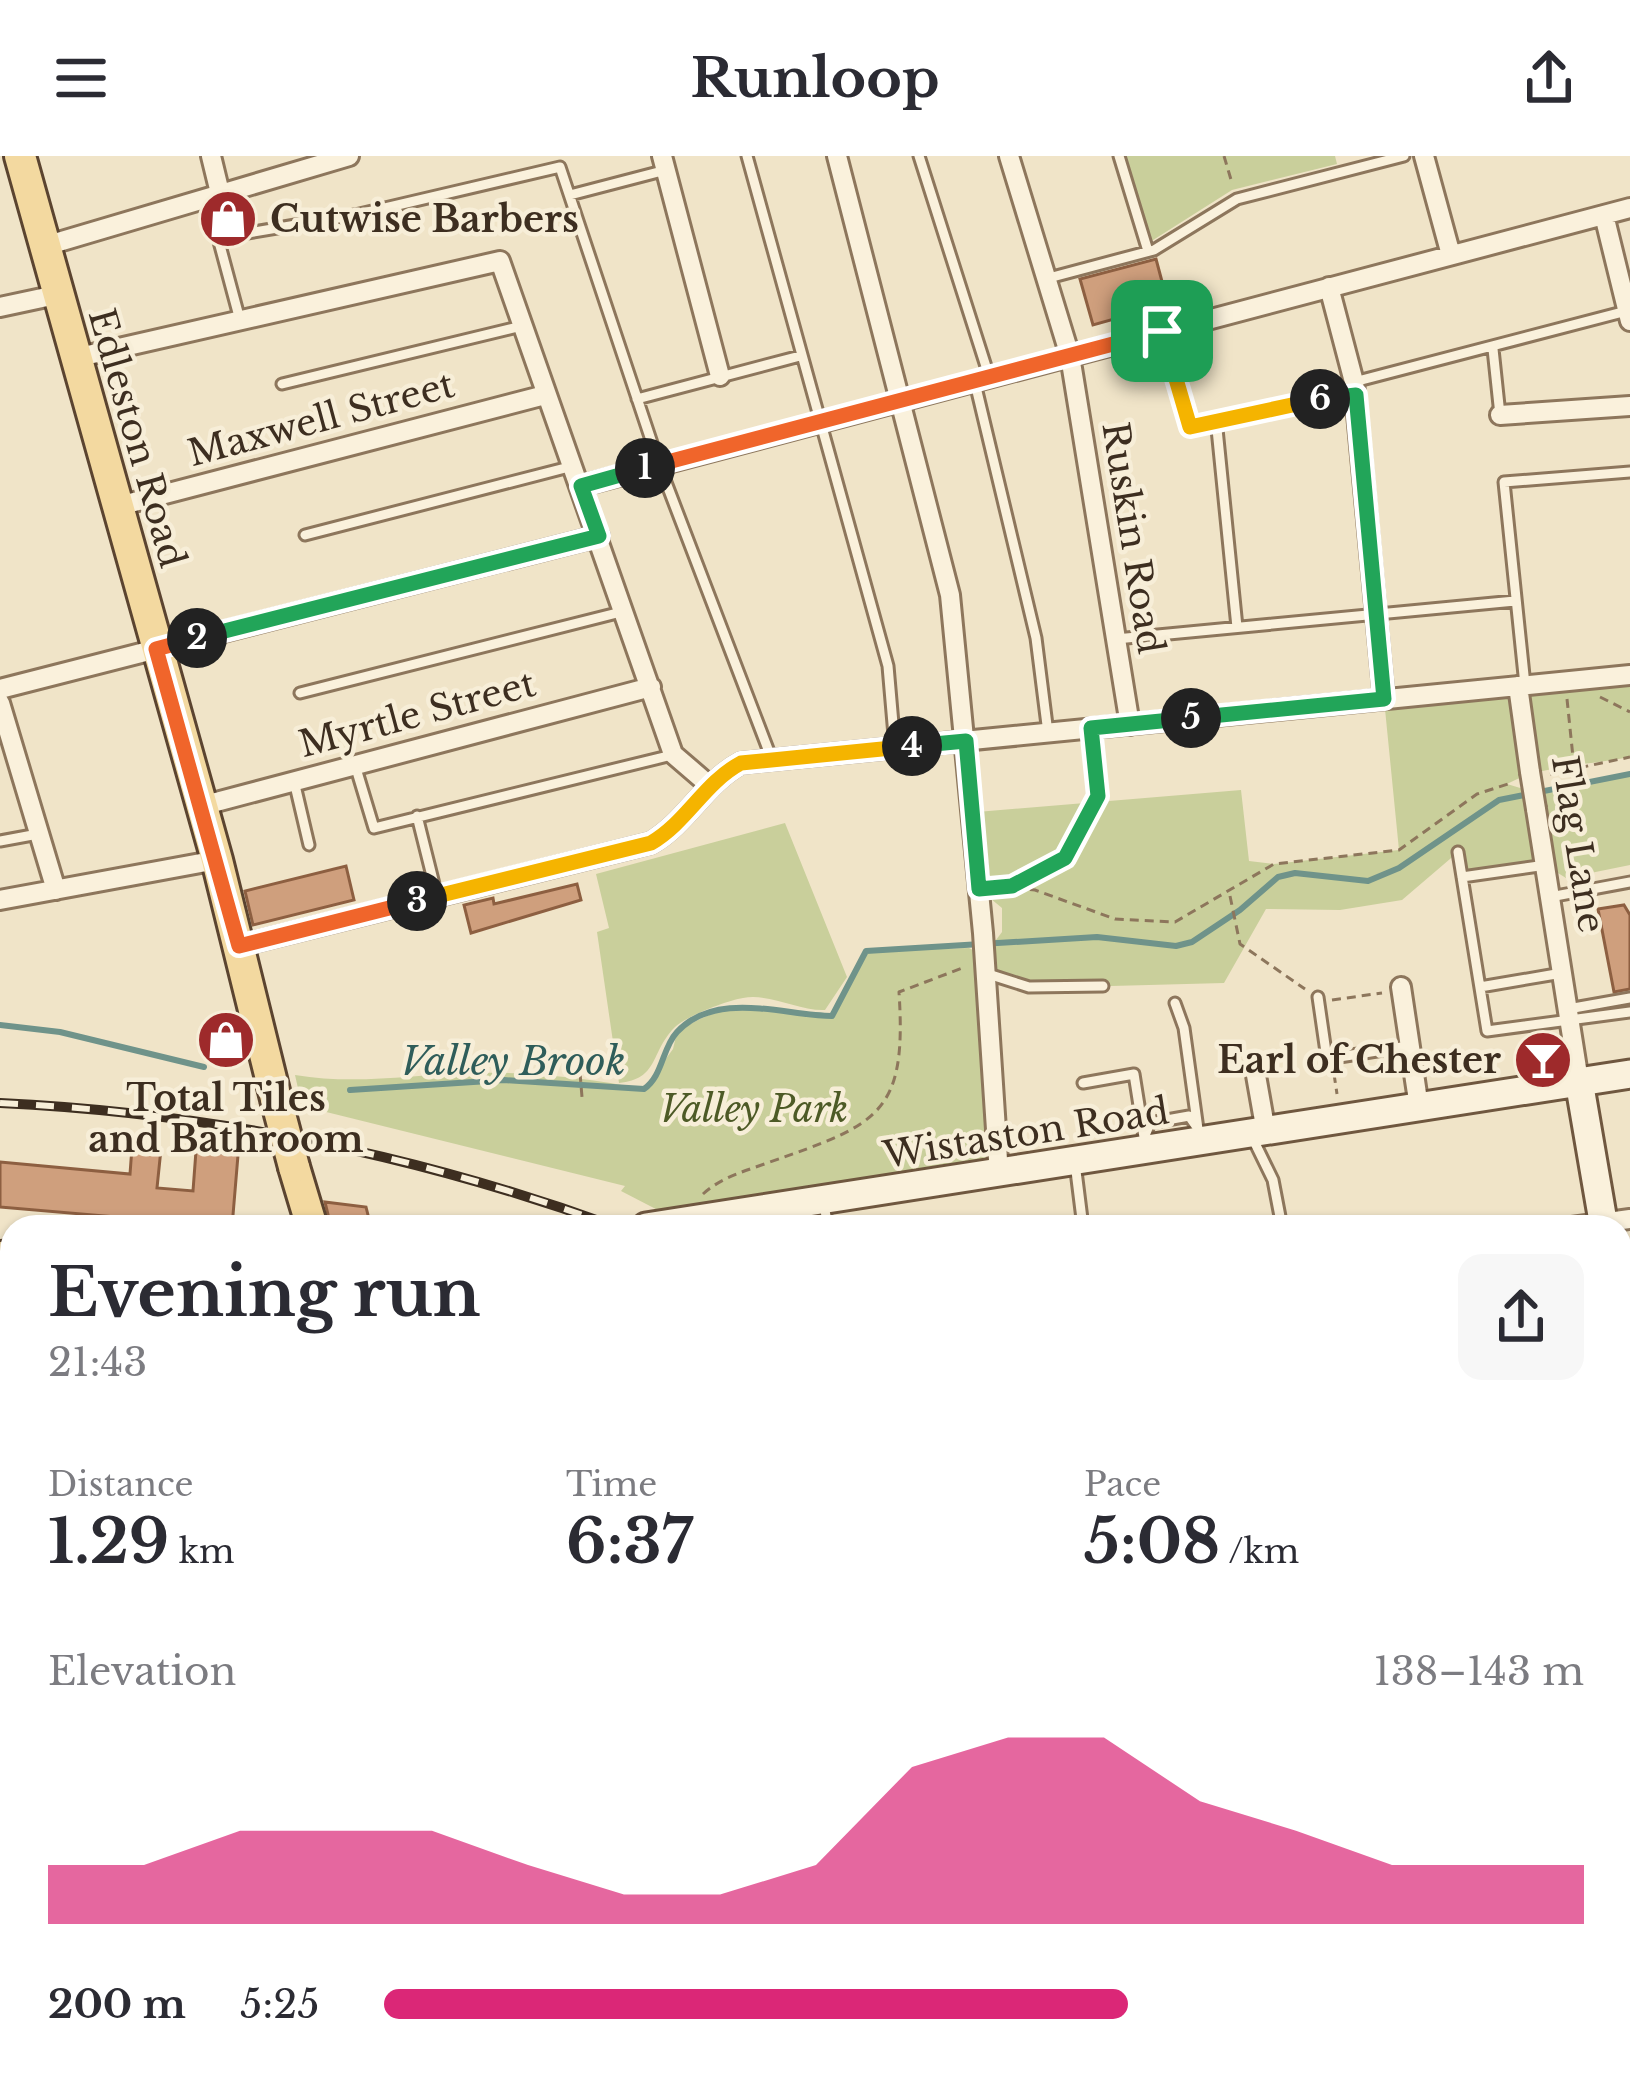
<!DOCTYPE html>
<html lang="en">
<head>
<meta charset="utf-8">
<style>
  :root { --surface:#fff; --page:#f7f7f7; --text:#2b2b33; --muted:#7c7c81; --accent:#db2777 }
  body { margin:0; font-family:"Libre Baskerville",serif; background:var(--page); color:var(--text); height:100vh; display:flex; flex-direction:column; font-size:45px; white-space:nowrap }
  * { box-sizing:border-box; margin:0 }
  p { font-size:39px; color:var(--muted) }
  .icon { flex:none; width:66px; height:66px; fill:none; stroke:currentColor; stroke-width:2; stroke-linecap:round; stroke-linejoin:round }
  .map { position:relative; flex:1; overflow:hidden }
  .side { position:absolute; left:0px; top:1059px; width:1632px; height:861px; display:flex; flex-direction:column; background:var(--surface); border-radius:36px 36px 0 0; box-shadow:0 3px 9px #0004 }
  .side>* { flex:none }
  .pin { position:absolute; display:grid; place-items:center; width:102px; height:102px; color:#fff; margin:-51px; border-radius:24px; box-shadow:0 6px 18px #0006 }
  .km { position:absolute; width:60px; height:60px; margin:-30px; border-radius:50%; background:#222; color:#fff; font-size:33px; line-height:60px; text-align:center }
  .round { display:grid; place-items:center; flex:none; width:126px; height:126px; border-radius:24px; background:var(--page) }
  .headline { display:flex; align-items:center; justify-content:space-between; height:204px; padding:0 48px }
  h1 { font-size:66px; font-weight:700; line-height:90px }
  .stats { display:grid; grid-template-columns:repeat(3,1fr); gap:18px; height:204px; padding:12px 48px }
  .stats div { display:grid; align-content:center }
  .stats b { font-size:60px; font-weight:700 }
  .stats small { font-size:33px; font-weight:400 }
  .stats p { font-size:33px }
  .chart { height:336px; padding:24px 48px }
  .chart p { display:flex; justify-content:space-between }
  .chart svg { width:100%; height:216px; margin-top:12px; fill:var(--accent); opacity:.7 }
  ul { padding:0 48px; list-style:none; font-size:39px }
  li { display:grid; grid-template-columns:192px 144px 1fr; align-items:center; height:90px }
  li i { height:30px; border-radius:15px; background:var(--accent) }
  header { display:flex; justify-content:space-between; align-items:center; height:156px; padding:0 48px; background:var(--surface); font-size:54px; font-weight:700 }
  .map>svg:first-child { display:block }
  .green { fill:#c9cf9b }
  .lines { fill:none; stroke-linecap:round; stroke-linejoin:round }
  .stream { stroke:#6f938a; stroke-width:6 }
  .building { fill:#cf9f7d; stroke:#8d5f41; stroke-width:3 }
  .lane-casing { stroke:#8d765c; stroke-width:15 }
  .street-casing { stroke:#8d765c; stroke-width:24 }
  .secondary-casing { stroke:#6f573f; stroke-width:33 }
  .primary-casing { stroke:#5b4430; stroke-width:36 }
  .path { stroke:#8d765c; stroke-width:3; stroke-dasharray:9 6; stroke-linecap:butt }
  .lane { stroke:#faf1dc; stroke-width:9 }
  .street { stroke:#faf1dc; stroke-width:18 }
  .secondary { stroke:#faf1dc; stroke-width:27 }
  .primary { stroke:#f3d9a0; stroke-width:30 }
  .rail-casing { stroke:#3d2e20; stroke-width:10 }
  .rail { stroke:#f7eed8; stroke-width:6; stroke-dasharray:18; stroke-linecap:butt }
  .street-bridge-casing { stroke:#8d765c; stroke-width:24; stroke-linecap:butt }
  .primary-bridge-casing { stroke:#5b4430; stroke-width:36; stroke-linecap:butt }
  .street-bridge { stroke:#faf1dc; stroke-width:18 }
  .primary-bridge { stroke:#f3d9a0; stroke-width:30 }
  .split-1-casing { stroke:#fff; stroke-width:24 }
  .split-2-casing { stroke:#fff; stroke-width:24 }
  .split-3-casing { stroke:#fff; stroke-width:24 }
  .split-4-casing { stroke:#fff; stroke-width:24 }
  .split-5-casing { stroke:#fff; stroke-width:24 }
  .split-6-casing { stroke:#fff; stroke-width:24 }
  .split-7-casing { stroke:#fff; stroke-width:24 }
  .split-1 { stroke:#f0652b; stroke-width:15 }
  .split-2 { stroke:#22a559; stroke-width:15 }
  .split-3 { stroke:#f0652b; stroke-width:15 }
  .split-4 { stroke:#f5b400; stroke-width:15 }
  .split-5 { stroke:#22a559; stroke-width:15 }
  .split-6 { stroke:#22a559; stroke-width:15 }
  .split-7 { stroke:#f5b400; stroke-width:15 }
  .labels { text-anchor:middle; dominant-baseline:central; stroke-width:9; stroke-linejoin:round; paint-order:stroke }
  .poi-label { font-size:36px; font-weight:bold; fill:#3d2e20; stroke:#f7eed8; text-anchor:start }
  .street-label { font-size:36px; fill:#3d2e20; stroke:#f7eed8 }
  .park-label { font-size:36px; font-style:italic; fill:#4d5a26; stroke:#f7eed8 }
  .water-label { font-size:39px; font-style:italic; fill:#2f5d5a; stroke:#f7eed8 }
</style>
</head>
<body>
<header><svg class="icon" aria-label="menu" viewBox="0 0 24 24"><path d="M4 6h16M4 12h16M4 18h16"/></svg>Runloop<svg class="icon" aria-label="share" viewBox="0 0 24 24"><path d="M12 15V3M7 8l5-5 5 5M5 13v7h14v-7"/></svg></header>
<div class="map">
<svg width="1630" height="1919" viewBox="0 0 1630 1919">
  <rect width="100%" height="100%" fill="#f0e4c8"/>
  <path class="green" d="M1125 0H1335L1337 8 1232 34 1150 86Z
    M1630 519V601C1590 609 1542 609 1507 628L1534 636 1630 618V709L1566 722 1545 709 1462 721 1457 697 1402 744 1340 754 1266 753 1224 827 1036 832 986 817 999 1019 679 1065 621 1035 625 1030 302 950 295 919C355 929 409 919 470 917 528 915 587 922 644 933L673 893 677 876C744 833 766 861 833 859L866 795 969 792 984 800 1002 776V752L979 733 977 656 1241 634 1249 705 1274 708 1399 694 1384 543Z
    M785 667 847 821 825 854C798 855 770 837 743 842 726 845 686 860 674 872 650 897 659 923 619 927L597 776 609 772 596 718Z
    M1628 1409 1630 1483 1620 1489V1410Z
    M576 1908H718L720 1919H578Z"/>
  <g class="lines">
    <path class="stream" d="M0 869 60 876 204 911
      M350 934 504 924 644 933C663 920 662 892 677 876 717 833 785 860 832 860L866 795 1097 781 1176 790 1192 786 1240 754 1278 721 1295 717 1368 725 1399 712 1499 644 1630 618"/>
  </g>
  <path class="building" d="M240 46 245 68 215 73 211 55Z
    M1156 103 1168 148 1093 169 1080 123Z
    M346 710 354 744 253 769 245 735Z
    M577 728 581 744 471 777 464 749 493 742 494 748Z
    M1624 749 1630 759V833L1614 836 1598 753Z
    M132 991 161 993 157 1032 193 1035 196 995 238 999 232 1071 0 1051V1006L130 1018Z
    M325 1046 366 1051 371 1071H331Z"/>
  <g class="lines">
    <g class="lane-casing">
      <path id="lane" d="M747 0 888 510 895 591
        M919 0 990 223
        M1119 0 1148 95
        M570 39 666 14
        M1045 123 1154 94 1237 43 1404 0
        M240 164 218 82 355 59 560 11 659 308 771 601
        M1162 175 1190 270 1216 263
        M1493 193 1500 259
        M1354 226 1630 154
        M975 227 1036 482 1048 577
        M282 228 522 170
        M637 243 800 200
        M305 379 573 310
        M1237 471 1216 263 1284 247 1353 240
        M1116 483 1515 445
        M1525 529 1504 326 1630 316
        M300 537 621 456
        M1091 572 1098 640
        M355 609 374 672 672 599
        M294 625 309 689
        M417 660 437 740
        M0 685 38 678
        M1458 696 1487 875 1630 856
        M1462 721 1546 709
        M1550 741 1630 726
        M985 817 1029 831 1103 830
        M1480 831 1562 817
        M1318 841 1327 903 1408 890
        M1175 847 1184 872 1198 973
        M1568 853 1630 842
        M1083 927 1134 918 1144 981
        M1144 982 1150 967 1189 960 1196 970
        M1253 983 1273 1024 1282 1071
        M1075 1007 1083 1071
        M824 1049 828 1071
        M1620 1756 1630 1753
        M0 1781 12 1774
        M1620 1823 1624 1837
        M1630 1864V1878
        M441 1908 443 1919
        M998 1908 999 1919
        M1257 1908 1261 1919"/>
    </g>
    <g class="street-casing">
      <path id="street" d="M211 0 220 37
        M662 0 720 220
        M837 0 950 439 983 777 999 1019
        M1009 0 1070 200 1130 569
        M1424 0 1451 99
        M1604 59 1630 165
        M45 90 349 0
        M1329 131 1354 226 1384 543
        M0 151 56 139
        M75 202 500 105 673 598 709 629
        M1500 259 1630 250
        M581 330 1630 52
        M115 351 545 239
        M1518 530 1530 616
        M0 533 599 380
        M0 547 56 734
        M201 650 651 531
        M1536 653 1579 925
        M0 744 217 704
        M239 790 651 687C687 666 704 627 741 607L1630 519
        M1401 831 1419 951
        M1254 908 1266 976
        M1572 1071 1630 1063
        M0 1284 12 1288
        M0 1568 12 1561
        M0 1713 12 1706
        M0 1740 12 1763
        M224 1908 225 1919
        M313 1908 315 1919
        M563 1908 566 1919
        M702 1908 704 1919
        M1050 1908 1052 1919
        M1365 1908 1369 1919
        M1505 1908 1509 1919
        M407 1919 411 1908"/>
    </g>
    <g class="secondary-casing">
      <path id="secondary" d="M1579 925 1604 1071
        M646 1071 1630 918
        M1620 1188 1630 1263
        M1620 1653 1630 1650"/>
    </g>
    <g class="primary-casing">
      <path id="primary" d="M20 0 217 704 276 943
        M294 1011 312 1071
        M0 1101 12 1100
        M1620 1372 1630 1373"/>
    </g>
    <path class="path" d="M1224 0 1232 27
      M1600 541 1630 556
      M1567 543 1574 611
      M1550 618 1630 601
      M1013 730 1065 702 1092 652
      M1000 731 1035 734 1115 763 1175 766 1274 708 1399 694 1477 638 1511 627
      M1230 740 1240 788 1305 833
      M1332 844 1382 837
      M580 917 582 941
      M1334 918 1337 938
      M703 1038C723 1020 746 1015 770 1006 879 968 907 958 899 836L965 811"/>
    <use href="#lane" class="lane"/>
    <use href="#street" class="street"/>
    <use href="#secondary" class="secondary"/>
    <use href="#primary" class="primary"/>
    <g class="rail-casing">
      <path id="rail" d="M0 947C212 957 416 998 616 1071
        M1620 1319 1630 1321"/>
    </g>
    <use href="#rail" class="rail"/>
    <g class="street-bridge-casing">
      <path id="street-bridge" d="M1530 616 1536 653"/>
    </g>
    <g class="primary-bridge-casing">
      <path id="primary-bridge" d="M276 943 294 1011"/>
    </g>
    <use href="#street-bridge" class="street-bridge"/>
    <use href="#primary-bridge" class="primary-bridge"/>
  </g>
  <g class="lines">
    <g class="split-1-casing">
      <path id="split-1" d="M645 312 1162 175"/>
    </g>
    <g class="split-2-casing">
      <path id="split-2" d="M197 482 599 380 581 330 645 312"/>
    </g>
    <g class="split-3-casing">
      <path id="split-3" d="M197 482 156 493 239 790 417 745"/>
    </g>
    <g class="split-4-casing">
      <path id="split-4" d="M417 745 651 687C687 666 704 627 741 607L912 590"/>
    </g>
    <g class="split-5-casing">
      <path id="split-5" d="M912 590 966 585 979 733 1012 730 1065 702 1098 640 1091 572 1191 562"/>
    </g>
    <g class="split-6-casing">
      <path id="split-6" d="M1191 562 1384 543 1356 239 1320 243"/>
    </g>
    <g class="split-7-casing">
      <path id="split-7" d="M1162 175 1190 271 1320 243"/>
    </g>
    <use href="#split-1" class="split-1"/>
    <use href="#split-2" class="split-2"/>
    <use href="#split-3" class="split-3"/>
    <use href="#split-4" class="split-4"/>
    <use href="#split-5" class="split-5"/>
    <use href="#split-6" class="split-6"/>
    <use href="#split-7" class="split-7"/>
  </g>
  <defs>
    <g id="shop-disc" transform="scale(3)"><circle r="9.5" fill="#9e2a2b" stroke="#f7eed8"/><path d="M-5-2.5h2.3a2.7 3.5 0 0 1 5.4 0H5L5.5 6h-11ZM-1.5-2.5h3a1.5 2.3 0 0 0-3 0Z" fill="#fff"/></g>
    <g id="bar-disc" transform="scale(3)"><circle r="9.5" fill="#9e2a2b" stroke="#f7eed8"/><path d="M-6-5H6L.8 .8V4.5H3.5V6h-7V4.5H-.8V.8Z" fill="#fff"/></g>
  </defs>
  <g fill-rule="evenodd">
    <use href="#shop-disc" x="228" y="63"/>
    <use href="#shop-disc" x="226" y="884"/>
    <use href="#bar-disc" x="1543" y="904"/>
  </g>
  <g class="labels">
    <g class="poi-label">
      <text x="270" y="63">Cutwise Barbers</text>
      <text x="1501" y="904" text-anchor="end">Earl of Chester</text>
      <text x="226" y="942" text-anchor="middle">Total Tiles<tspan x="226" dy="41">and Bathroom</tspan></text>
    </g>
    <g class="street-label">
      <text transform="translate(321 263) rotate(-15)">Maxwell Street</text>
      <text transform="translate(137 282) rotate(74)">Edleston Road</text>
      <text transform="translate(1133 382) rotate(81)">Ruskin Road</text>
      <text transform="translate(417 558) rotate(-15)">Myrtle Street</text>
      <text transform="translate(1578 688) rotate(81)">Flag Lane</text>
      <text transform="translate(1026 977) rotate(-9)">Wistaston Road</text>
    </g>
    <g class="park-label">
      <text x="754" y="953">Valley Park</text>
    </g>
    <g class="water-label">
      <text x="513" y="905">Valley Brook</text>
    </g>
  </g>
</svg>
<div class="pin" style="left:1162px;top:175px;background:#1e9e55"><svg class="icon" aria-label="arrive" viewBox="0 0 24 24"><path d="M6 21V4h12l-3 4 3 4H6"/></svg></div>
<b class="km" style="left:645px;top:312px">1</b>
<b class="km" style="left:197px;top:482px">2</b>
<b class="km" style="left:417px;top:745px">3</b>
<b class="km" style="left:912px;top:590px">4</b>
<b class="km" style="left:1191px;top:562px">5</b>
<b class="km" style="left:1320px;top:243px">6</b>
<section class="side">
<div class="headline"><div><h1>Evening run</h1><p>21:43</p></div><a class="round"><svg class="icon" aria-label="share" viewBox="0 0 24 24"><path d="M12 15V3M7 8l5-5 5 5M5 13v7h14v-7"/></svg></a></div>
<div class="stats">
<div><p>Distance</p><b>1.29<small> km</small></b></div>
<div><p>Time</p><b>6:37</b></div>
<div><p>Pace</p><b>5:08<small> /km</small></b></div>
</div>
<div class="chart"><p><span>Elevation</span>138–143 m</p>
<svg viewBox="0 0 160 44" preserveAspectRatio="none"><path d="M0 44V32L10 32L20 25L30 25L40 25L50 32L60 38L70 38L80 32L90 12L100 6L110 6L120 19L130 25L140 32L150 32L160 32V44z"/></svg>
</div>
<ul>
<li><b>200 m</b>5:25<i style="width:62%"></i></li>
</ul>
</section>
</div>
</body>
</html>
